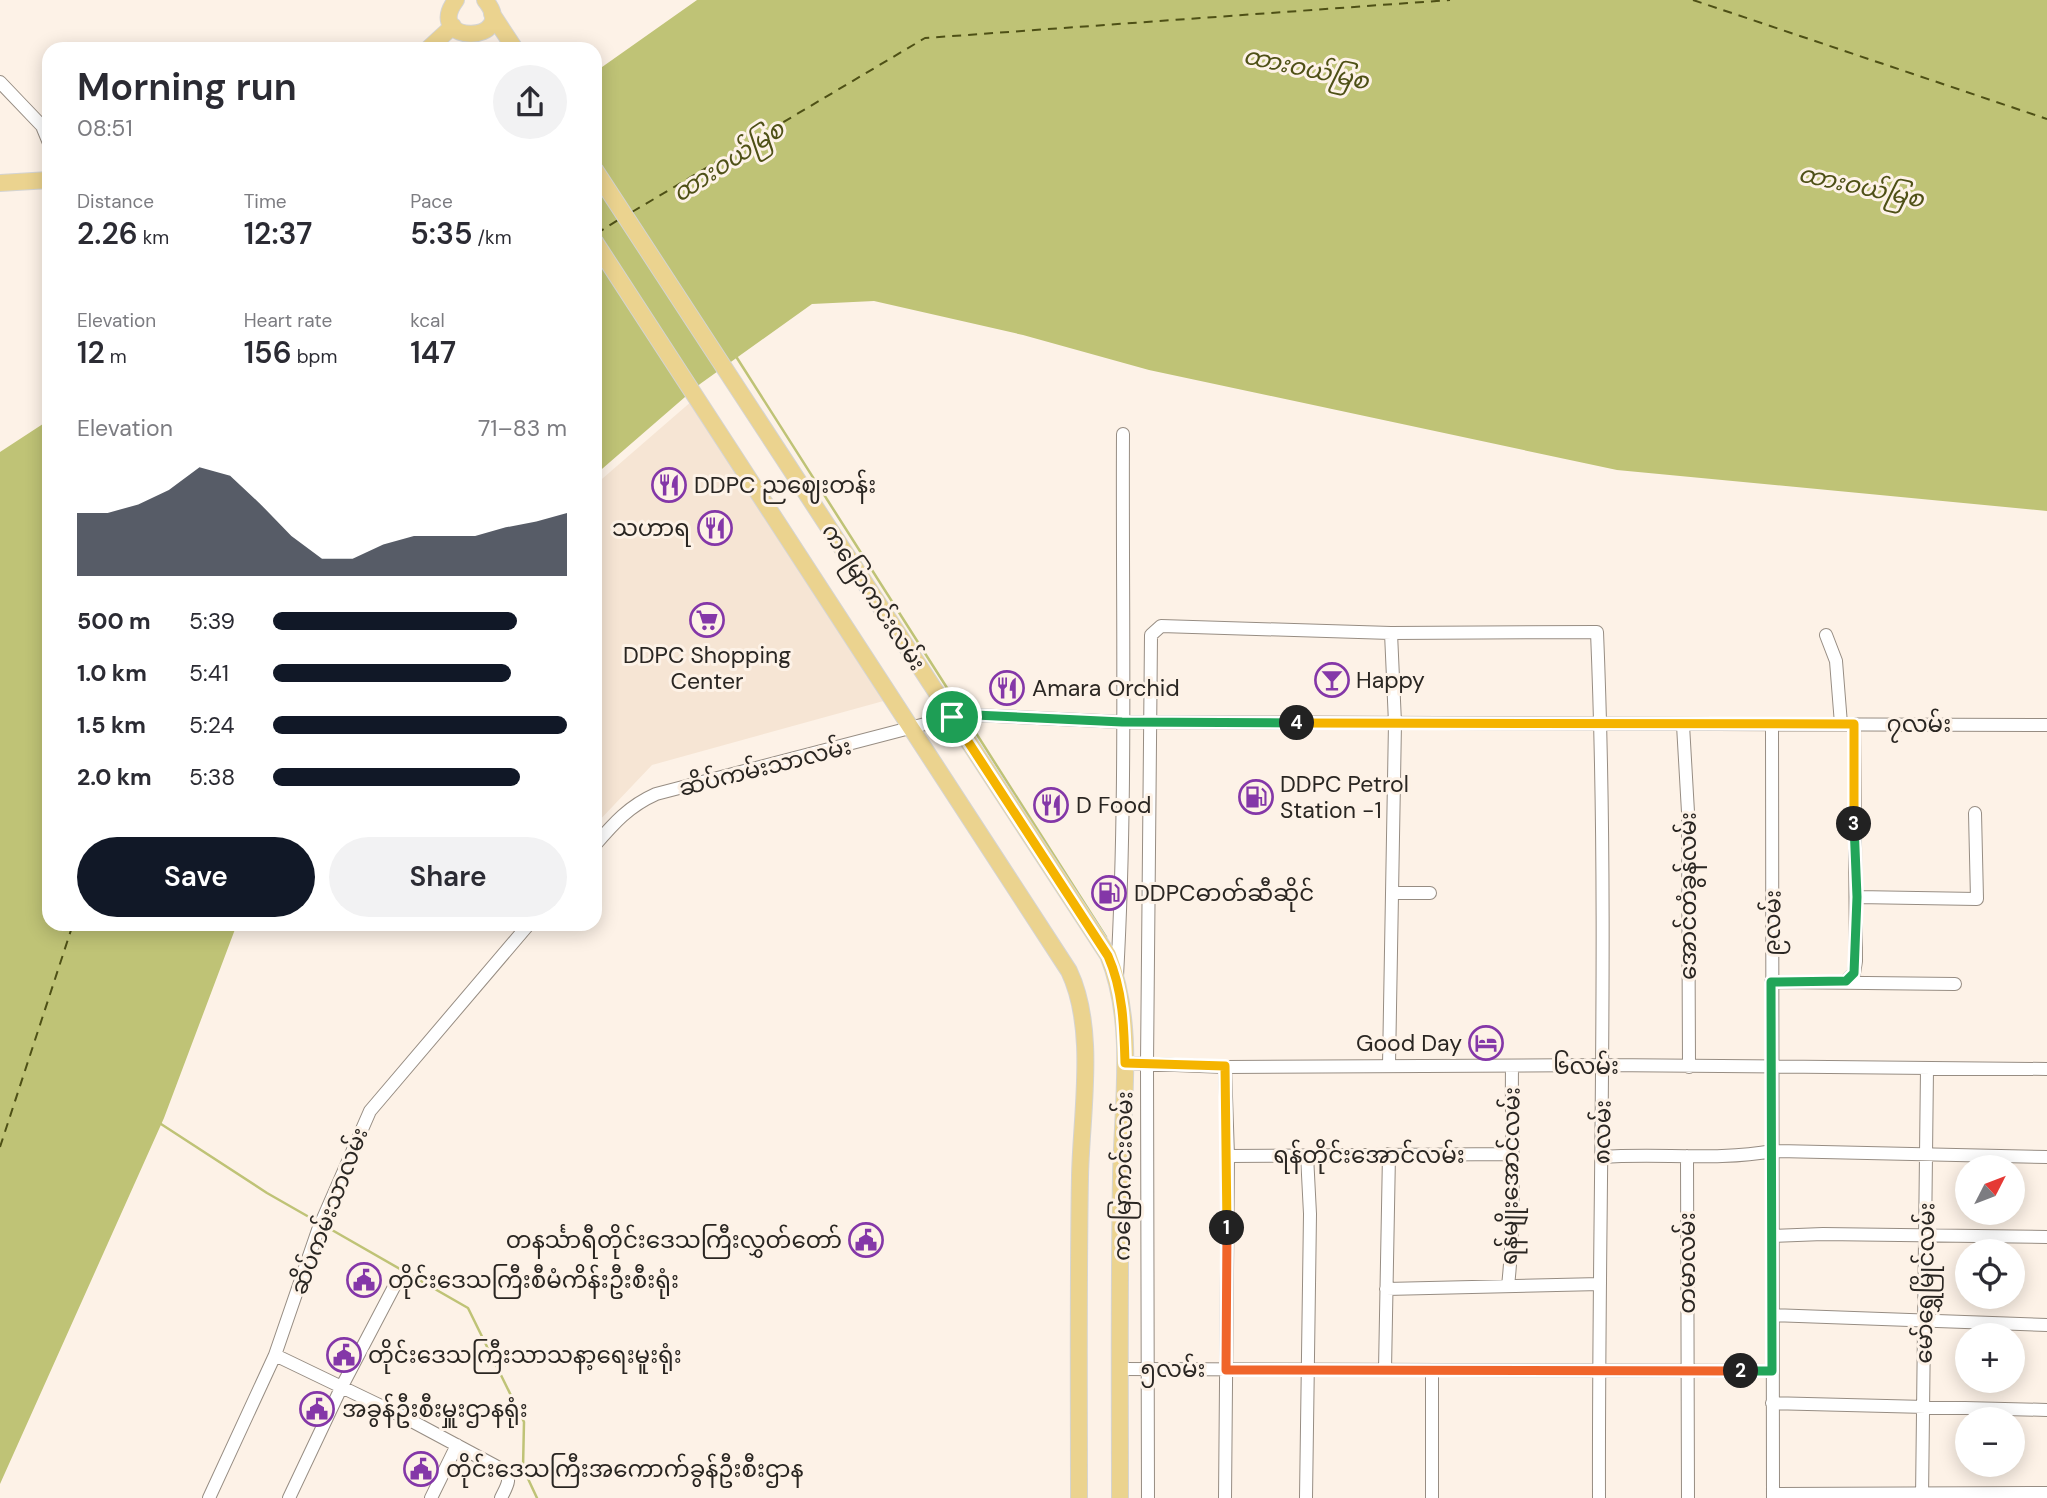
<!DOCTYPE html>
<html lang="en">
<head>
<meta charset="utf-8">
<style>
  :root { --surface:#fff; --page:#f2f2f3; --text:#2b2b33; --muted:#7c7c81; --accent:#111827 }
  body { margin:0; font-family:"DM Sans","Noto Sans Myanmar",sans-serif; background:var(--page); color:var(--text); height:100vh; display:flex; flex-direction:column; font-size:26px; white-space:nowrap }
  * { box-sizing:border-box; margin:0 }
  p { font-size:23px; color:var(--muted) }
  .icon { flex:none; width:38px; height:38px; fill:none; stroke:currentColor; stroke-width:2; stroke-linecap:round; stroke-linejoin:round }
  .map { position:relative; flex:1; overflow:hidden }
  .sheet { position:absolute; left:42px; top:42px; width:560px; height:889px; display:flex; flex-direction:column; background:var(--surface); border-radius:21px; box-shadow:0 4px 18px #0003 }
  .sheet>* { flex:none }
  .needle { width:46px; rotate:48deg }
  .tools { position:absolute; left:1955px; top:1155px; display:grid; gap:14px }
  .tools a { display:grid; place-items:center; width:70px; height:70px; border-radius:50%; background:var(--surface); box-shadow:0 4px 18px #0003; font-size:35px }
  .pin { position:absolute; display:grid; place-items:center; width:60px; height:60px; color:#fff; margin:-30px; border:4px solid #fff; border-radius:50%; box-shadow:0 2px 7px #0007 }
  .km { position:absolute; width:35px; height:35px; margin:-18px; border-radius:50%; background:#222; color:#fff; font-size:19px; line-height:35px; text-align:center }
  .round { display:grid; place-items:center; flex:none; width:74px; height:74px; border-radius:37px; background:var(--page) }
  .headline { display:flex; align-items:center; justify-content:space-between; height:119px; padding:0 35px }
  h1 { font-size:38px; font-weight:600; line-height:52px }
  .figures { display:grid; grid-template-columns:repeat(3,1fr); gap:10px; height:119px; padding:7px 35px }
  .figures div { display:grid; align-content:center }
  .figures b { font-size:30px; font-weight:600 }
  .figures small { font-size:19px; font-weight:400 }
  .figures p { font-size:19px }
  .chart { height:196px; padding:14px 35px }
  .chart p { display:flex; justify-content:space-between }
  .chart svg { width:100%; height:126px; margin-top:7px; fill:var(--accent); opacity:.7 }
  .action { display:flex; gap:14px; margin-top:auto; padding:14px 35px }
  .action a { flex:1; height:80px; border-radius:42px; background:var(--accent); color:#fff; font-size:28px; font-weight:600; line-height:80px; text-align:center }
  .action a+a { background:var(--page); color:var(--text) }
  ul { padding:0 35px; list-style:none; font-size:23px }
  li { display:grid; grid-template-columns:112px 84px 1fr; align-items:center; height:52px }
  li i { height:18px; border-radius:9px; background:var(--accent) }
  .map>svg:first-child { display:block }
  .built { fill:#f6e5d4 }
  .water { fill:#bfc376 }
  .lines { fill:none; stroke-linecap:round; stroke-linejoin:round }
  .stream { stroke:#bfc376; stroke-width:2.5 }
  .ferry { stroke:#4e5016; stroke-width:2; stroke-dasharray:9 7; stroke-linecap:butt }
  .minor-casing { stroke:#978d83; stroke-width:14 }
  .major-casing { stroke:#d4d4d3; stroke-width:18 }
  .minor { stroke:#fff; stroke-width:12 }
  .major { stroke:#ebd38f; stroke-width:16 }
  .split-1-casing { stroke:#fff; stroke-width:14 }
  .split-2-casing { stroke:#fff; stroke-width:14 }
  .split-3-casing { stroke:#fff; stroke-width:14 }
  .split-4-casing { stroke:#fff; stroke-width:14 }
  .split-5-casing { stroke:#fff; stroke-width:14 }
  .split-1 { stroke:#f5b400; stroke-width:9 }
  .split-2 { stroke:#f0652b; stroke-width:9 }
  .split-3 { stroke:#22a559; stroke-width:9 }
  .split-4 { stroke:#f5b400; stroke-width:9 }
  .split-5 { stroke:#22a559; stroke-width:9 }
  .labels { text-anchor:middle; dominant-baseline:central; stroke-width:6; stroke-linejoin:round; paint-order:stroke }
  .poi-label { font-size:23px; fill:#2a2622; stroke:#fdf2e7; text-anchor:start }
  .street-label { font-size:23px; fill:#2a2622; stroke:#fdf2e7 }
  .water-label { font-size:24px; font-style:italic; fill:#4e5016; stroke:#fdf2e7 }
</style>
</head>
<body>
<div class="map">
<svg width="2047" height="1498" viewBox="0 0 2047 1498">
  <rect width="100%" height="100%" fill="#fdf2e7"/>
  <path class="built" d="M700 394 898 697 652 765 595 825V485Z"/>
  <path class="water" d="M697 0H2047V511L1617 470 1149 370 1023 335 874 301 812 304 700 384 595 475V72Z
    M49 420V924H237L164 1118 0 1484V452Z"/>
  <g class="lines">
    <path class="stream" d="M737 358 963 713
      M967 719 1106 937
      M161 1124 267 1193 316 1221
      M325 1226 468 1308 524 1422 523 1468 537 1498"/>
    <path class="ferry" d="M1693 0 2047 119
      M632 212 925 38 1450 0
      M596 234 618 220
      M0 1147 73 924"/>
    <g class="minor-casing">
      <path id="minor" d="M0 82 42 126 49 143
        M1391 633 1597 632C1609 920 1598 1209 1599 1498
        M1826 635 1836 661 1841 724
        M1683 725 1688 812 1689 1067
        M1772 725 1773 1498
        M595 845C614 823 629 806 656 794L952 717 974 715 1122 722 2047 725
        M1393 893H1430
        M1857 897 1977 899 1975 813
        M1117 976C1127 796 1122 615 1123 434
        M1846 981 1854 973 1856 961 1854 724
        M1771 982 1955 984
        M1125 1063 1225 1067 1603 1065 2047 1069
        M1225 1067 1228 1156 1225 1498
        M1228 1156 1510 1154
        M1687 1156 1688 1498
        M1602 1157C1659 1153 1717 1161 1773 1151L2047 1157
        M1772 1236 1823 1234 2047 1237
        M1508 1286C1516 1213 1511 1140 1512 1067
        M1386 1289 1600 1284
        M1772 1315 2047 1325
        M275 1355 406 1418 503 1470C513 1479 506 1487 501 1498
        M1120 1369 1772 1371
        M1385 1370 1389 1154
        M1772 1403 2047 1410
        M1773 1494 2047 1493
        M209 1498 275 1355 318 1230 370 1111 529 924
        M289 1498 341 1388 395 1285
        M431 1498 457 1445
        M1148 1498 1147 1064 1151 635 1161 626 1391 633 1395 723 1389 1065
        M1306 1498 1310 1214 1307 1155
        M1432 1498V1371
        M1922 1498 1927 1069"/>
    </g>
    <g class="major-casing">
      <path id="major" d="M456 0C422 46 521 44 485 0
        M492 14 515 49
        M428 49 453 26
        M595 170 1108 955C1136 1025 1122 1105 1121 1178 1119 1284 1120 1391 1120 1498
        M0 183 49 180
        M595 242 1069 971C1097 1030 1081 1114 1080 1177 1078 1284 1079 1391 1079 1498"/>
    </g>
    <use href="#minor" class="minor"/>
    <use href="#major" class="major"/>
  </g>
  <g class="lines">
    <g class="split-1-casing">
      <path id="split-1" d="M952 717 1108 956C1123 990 1124 1026 1125 1063L1225 1066 1227 1228"/>
    </g>
    <g class="split-2-casing">
      <path id="split-2" d="M1227 1228 1226 1370 1741 1371"/>
    </g>
    <g class="split-3-casing">
      <path id="split-3" d="M1741 1371H1772L1771 982 1846 981 1854 973 1857 897 1854 824"/>
    </g>
    <g class="split-4-casing">
      <path id="split-4" d="M1297 723 1854 724V824"/>
    </g>
    <g class="split-5-casing">
      <path id="split-5" d="M952 717 975 715 1122 722 1297 723"/>
    </g>
    <use href="#split-1" class="split-1"/>
    <use href="#split-2" class="split-2"/>
    <use href="#split-3" class="split-3"/>
    <use href="#split-4" class="split-4"/>
    <use href="#split-5" class="split-5"/>
  </g>
  <defs>
    <g id="restaurant-ring" transform="scale(1.75)"><circle r="9.5" fill="#fdf2e7" stroke="#8437a8" stroke-width="1.5"/><path d="M-5-6h1v4h1v-4h1v4h1v-4h1v5L-1.5 .5V6h-2V.5L-5-1ZM5-6V6H3V1.5H1.5Q1.5-4 5-6Z" fill="#8437a8"/></g>
    <g id="supermarket-ring" transform="scale(1.75)"><circle r="9.5" fill="#fdf2e7" stroke="#8437a8" stroke-width="1.5"/><path d="M-6-5.5h2.5l.6 2H6L4.5 2H-2.5L-4.4-4H-6ZM-1.5 3.2a1.3 1.3 0 1 0 .1 0ZM3 3.2a1.3 1.3 0 1 0 .1 0Z" fill="#8437a8"/></g>
    <g id="bar-ring" transform="scale(1.75)"><circle r="9.5" fill="#fdf2e7" stroke="#8437a8" stroke-width="1.5"/><path d="M-6-5H6L.8 .8V4.5H3.5V6h-7V4.5H-.8V.8Z" fill="#8437a8"/></g>
    <g id="fuel-ring" transform="scale(1.75)"><circle r="9.5" fill="#fdf2e7" stroke="#8437a8" stroke-width="1.5"/><path d="M-5.5-6h7V0h2V4h1.3V-2.5L3-4.5l.8-.8L6-3V5H2.5V1h-1V6h-7ZM-4.2-4.7v3.2H.2V-4.7Z" fill="#8437a8"/></g>
    <g id="hotel-ring" transform="scale(1.75)"><circle r="9.5" fill="#fdf2e7" stroke="#8437a8" stroke-width="1.5"/><path d="M-6-4.5h1.5V1H6V5H4.5V3h-9V5H-6ZM-4 0a1.8 1.8 0 1 1 3.6 0ZM.5 0V-2.5h3Q6-2.5 6 0Z" fill="#8437a8"/></g>
    <g id="civic-ring" transform="scale(1.75)"><circle r="9.5" fill="#fdf2e7" stroke="#8437a8" stroke-width="1.5"/><path d="M-.6-6.5H3V-4.5H.6V-3L4-1V1h2V6H-6V1h2V-1L-.6-3ZM-1.2 2.5V6h2.4V2.5Z" fill="#8437a8"/></g>
  </defs>
  <g fill-rule="evenodd">
    <use href="#restaurant-ring" x="669" y="485"/>
    <use href="#restaurant-ring" x="715" y="528"/>
    <use href="#supermarket-ring" x="707" y="620"/>
    <use href="#bar-ring" x="1332" y="680"/>
    <use href="#restaurant-ring" x="1007" y="688"/>
    <use href="#fuel-ring" x="1256" y="797"/>
    <use href="#restaurant-ring" x="1051" y="805"/>
    <use href="#fuel-ring" x="1109" y="893"/>
    <use href="#hotel-ring" x="1486" y="1043"/>
    <use href="#civic-ring" x="866" y="1240"/>
    <use href="#civic-ring" x="364" y="1280"/>
    <use href="#civic-ring" x="344" y="1355"/>
    <use href="#civic-ring" x="317" y="1409"/>
    <use href="#civic-ring" x="421" y="1469"/>
  </g>
  <g class="labels">
    <g class="poi-label">
      <text x="694" y="485">DDPC ညဈေးတန်း</text>
      <text x="690" y="528" text-anchor="end">သဟာရ</text>
      <text x="707" y="655" text-anchor="middle">DDPC Shopping<tspan x="707" dy="26">Center</tspan></text>
      <text x="1356" y="680">Happy</text>
      <text x="1032" y="688">Amara Orchid</text>
      <text x="1280" y="784">DDPC Petrol<tspan x="1280" dy="26">Station -1</tspan></text>
      <text x="1076" y="805">D Food</text>
      <text x="1134" y="893">DDPCဓာတ်ဆီဆိုင်</text>
      <text x="1462" y="1043" text-anchor="end">Good Day</text>
      <text x="842" y="1240" text-anchor="end">တနင်္သာရီတိုင်းဒေသကြီးလွှတ်တော်</text>
      <text x="388" y="1280">တိုင်းဒေသကြီးစီမံကိန်းဦးစီးရုံး</text>
      <text x="368" y="1355">တိုင်းဒေသကြီးသာသနာ့ရေးမူးရုံး</text>
      <text x="342" y="1409">အခွန်ဦးစီးမှူးဌာနရုံး</text>
      <text x="446" y="1469">တိုင်းဒေသကြီးအကောက်ခွန်ဦးစီးဌာန</text>
    </g>
    <g class="street-label">
      <text transform="translate(874 597) rotate(57)">ကမြောကင်းလမ်း</text>
      <text x="1919" y="724">၇လမ်း</text>
      <text transform="translate(765 767) rotate(-14)">ဆိပ်ကမ်းသာလမ်း</text>
      <text transform="translate(1688 896) rotate(-90)">အောင်တံခွန်လမ်း</text>
      <text transform="translate(1772 923) rotate(-89)">၉လမ်း</text>
      <text x="1586" y="1066">၆လမ်း</text>
      <text transform="translate(1602 1132) rotate(-89)">၈လမ်း</text>
      <text x="1369" y="1155">ရန်တိုင်းအောင်လမ်း</text>
      <text transform="translate(1123 1176) rotate(-89)">ကမြောကင်းလမ်း</text>
      <text transform="translate(1510 1176) rotate(-89)">ရန်မျိုးအောင်လမ်း</text>
      <text transform="translate(329 1211) rotate(-69)">ဆိပ်ကမ်းသာလမ်း</text>
      <text transform="translate(1687 1263) rotate(-90)">တမာလမ်း</text>
      <text transform="translate(1925 1283) rotate(-89)">မော်ရွှေမြိုင်လမ်း</text>
      <text x="1173" y="1369">၅လမ်း</text>
    </g>
    <g class="water-label">
      <text transform="translate(1306 68) rotate(12)">ထားဝယ်မြစ</text>
      <text transform="translate(728 161) rotate(-33)">ထားဝယ်မြစ</text>
      <text transform="translate(1861 186) rotate(12)">ထားဝယ်မြစ</text>
    </g>
  </g>
</svg>
<div class="tools">
<a><svg class="needle" viewBox="-14 -14 28 28"><path d="M0-13l5 13h-10z" fill="#e53935"/><path d="M0 13l5-13h-10z" fill="#7c7c81"/></svg></a>
<a><svg class="icon" aria-label="locate" viewBox="0 0 24 24"><circle cx="12" cy="12" r="6"/><path d="M12 2v4M12 18v4M2 12h4M18 12h4"/></svg></a>
<a>+</a>
<a>−</a>
</div>
<div class="pin" style="left:952px;top:717px;background:#1e9e55"><svg class="icon" aria-label="arrive" viewBox="0 0 24 24"><path d="M6 21V4h12l-3 4 3 4H6"/></svg></div>
<b class="km" style="left:1227px;top:1228px">1</b>
<b class="km" style="left:1741px;top:1371px">2</b>
<b class="km" style="left:1854px;top:824px">3</b>
<b class="km" style="left:1297px;top:723px">4</b>
<section class="sheet">
<div class="headline"><div><h1>Morning run</h1><p>08:51</p></div><a class="round"><svg class="icon" aria-label="share" viewBox="0 0 24 24"><path d="M12 15V3M7 8l5-5 5 5M5 13v7h14v-7"/></svg></a></div>
<div class="figures">
<div><p>Distance</p><b>2.26<small> km</small></b></div>
<div><p>Time</p><b>12:37</b></div>
<div><p>Pace</p><b>5:35<small> /km</small></b></div>
</div>
<div class="figures">
<div><p>Elevation</p><b>12<small> m</small></b></div>
<div><p>Heart rate</p><b>156<small> bpm</small></b></div>
<div><p>kcal</p><b>147</b></div>
</div>
<div class="chart"><p><span>Elevation</span>71–83 m</p>
<svg viewBox="0 0 160 44" preserveAspectRatio="none"><path d="M0 44V22L10 22L20 19L30 14L40 6L50 9L60 19L70 30L80 38L90 38L100 33L110 30L120 30L130 30L140 27L150 25L160 22V44z"/></svg>
</div>
<ul>
<li><b>500 m</b>5:39<i style="width:83%"></i></li>
<li><b>1.0 km</b>5:41<i style="width:81%"></i></li>
<li><b>1.5 km</b>5:24<i style="width:100%"></i></li>
<li><b>2.0 km</b>5:38<i style="width:84%"></i></li>
</ul>
<div class="action"><a>Save</a><a>Share</a></div>
</section>
</div>
</body>
</html>
